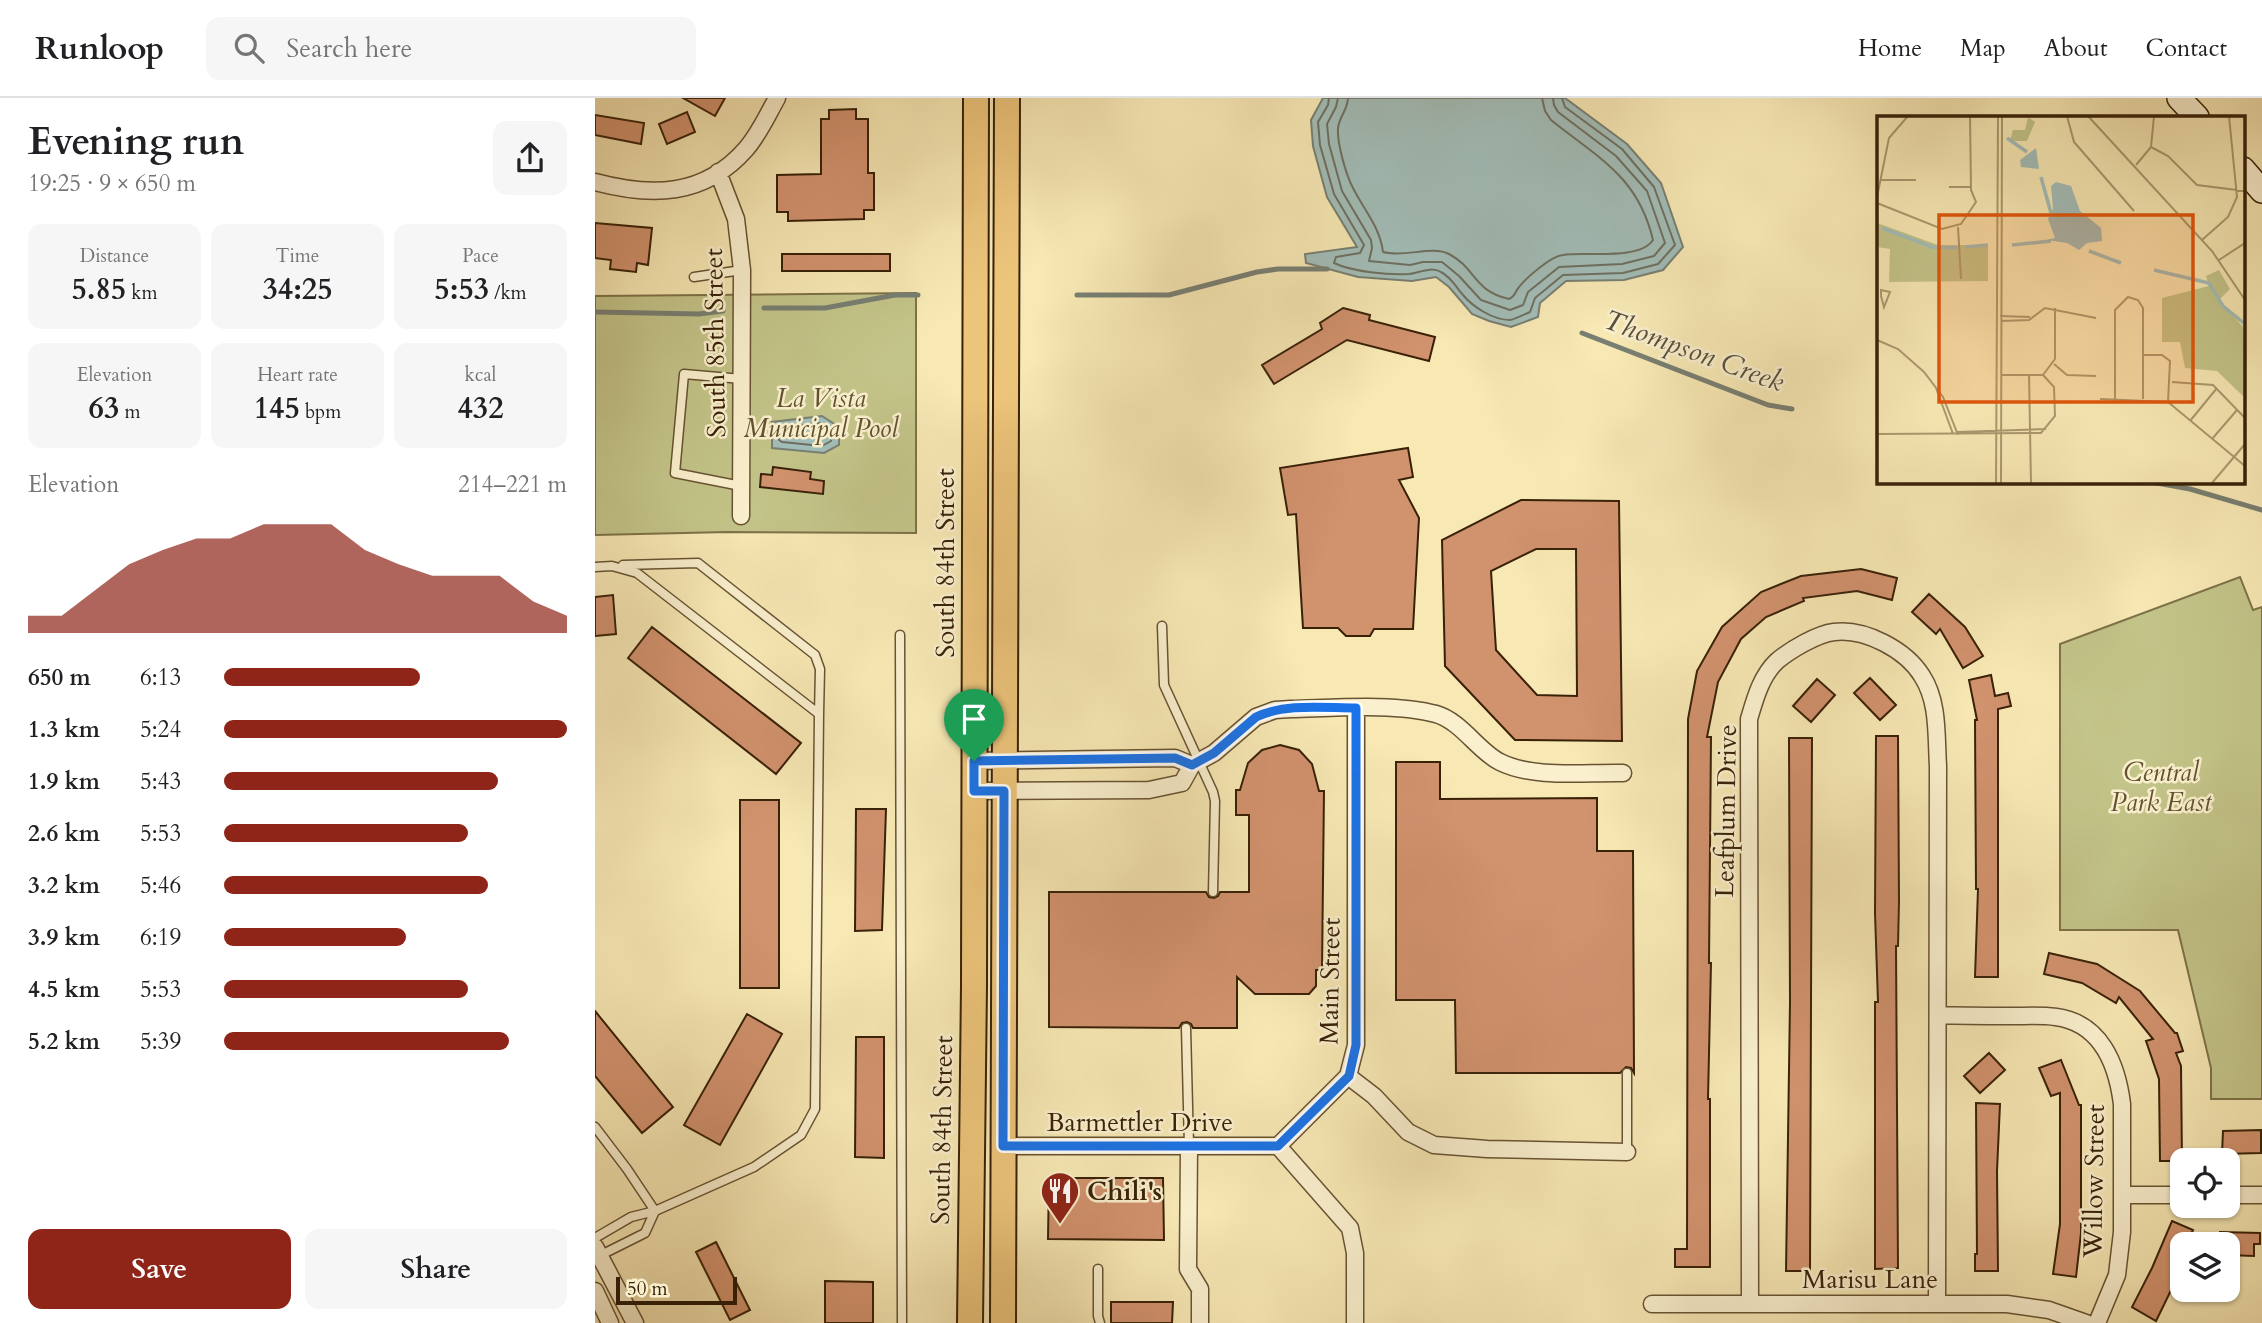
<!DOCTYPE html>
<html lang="en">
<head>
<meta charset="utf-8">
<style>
  :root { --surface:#fff; --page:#f6f6f6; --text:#202124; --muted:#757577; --line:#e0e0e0; --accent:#8f2418 }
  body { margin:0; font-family:Cardo,serif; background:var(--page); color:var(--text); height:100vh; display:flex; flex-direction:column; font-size:26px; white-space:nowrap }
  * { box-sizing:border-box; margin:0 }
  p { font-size:23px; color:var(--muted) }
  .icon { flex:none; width:38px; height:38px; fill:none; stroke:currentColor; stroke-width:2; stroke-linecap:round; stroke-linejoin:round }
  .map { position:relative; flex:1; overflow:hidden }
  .drawer { display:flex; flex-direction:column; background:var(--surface); width:595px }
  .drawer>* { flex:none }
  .buttons { position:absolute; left:1575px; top:1050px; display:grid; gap:14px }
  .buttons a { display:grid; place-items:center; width:70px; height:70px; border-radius:14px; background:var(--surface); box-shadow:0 2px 5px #0004; font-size:35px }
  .scale { position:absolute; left:21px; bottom:18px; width:121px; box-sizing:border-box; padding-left:7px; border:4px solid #392108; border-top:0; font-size:19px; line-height:24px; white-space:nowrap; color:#392108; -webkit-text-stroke:5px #faf0ce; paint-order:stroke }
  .pin { position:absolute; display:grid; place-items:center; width:60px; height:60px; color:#fff; margin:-72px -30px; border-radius:50% 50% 50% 0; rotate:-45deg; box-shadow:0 0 7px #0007 }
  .pin .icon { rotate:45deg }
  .round { display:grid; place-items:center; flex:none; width:74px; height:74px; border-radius:14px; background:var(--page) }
  .headline { display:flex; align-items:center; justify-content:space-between; height:119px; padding:0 28px }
  h1 { font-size:38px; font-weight:800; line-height:52px }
  .stats { display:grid; grid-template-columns:repeat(3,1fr); gap:10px; height:119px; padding:7px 28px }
  .stats div { display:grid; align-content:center; border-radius:14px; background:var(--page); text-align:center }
  .stats b { font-size:30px; font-weight:800 }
  .stats small { font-size:19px; font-weight:400 }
  .stats p { font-size:19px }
  .chart { height:196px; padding:14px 28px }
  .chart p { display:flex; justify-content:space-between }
  .chart svg { width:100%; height:126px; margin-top:7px; fill:var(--accent); opacity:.7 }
  .primary-button { display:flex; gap:14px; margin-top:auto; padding:14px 28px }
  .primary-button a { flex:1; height:80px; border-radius:14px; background:var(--accent); color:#fff; font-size:28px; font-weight:800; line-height:80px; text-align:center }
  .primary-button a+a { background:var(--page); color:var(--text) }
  ul { padding:0 28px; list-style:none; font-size:23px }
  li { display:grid; grid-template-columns:112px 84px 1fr; align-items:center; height:52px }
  li i { height:18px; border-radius:9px; background:var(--accent) }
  header { display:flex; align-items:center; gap:42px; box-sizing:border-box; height:98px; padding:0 35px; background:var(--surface); border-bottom:2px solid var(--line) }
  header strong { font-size:33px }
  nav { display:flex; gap:38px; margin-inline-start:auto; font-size:24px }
  .search { width:490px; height:63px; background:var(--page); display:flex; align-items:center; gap:18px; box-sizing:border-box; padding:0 24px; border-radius:14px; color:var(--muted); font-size:26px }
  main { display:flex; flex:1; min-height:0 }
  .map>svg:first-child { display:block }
  .green { fill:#c3c489; stroke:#7e7248; stroke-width:2 }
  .water { fill:#a2bdb8; stroke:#787f72; stroke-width:2 }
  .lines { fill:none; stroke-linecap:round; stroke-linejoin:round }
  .shore { stroke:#6e6f60; stroke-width:2 }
  .stream { stroke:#787f72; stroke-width:5 }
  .building { fill:#d1926e; stroke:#392108; stroke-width:2; fill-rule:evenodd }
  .lane-casing { stroke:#685333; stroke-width:11 }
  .street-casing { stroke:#685333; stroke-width:19 }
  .secondary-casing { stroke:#392108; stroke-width:26 }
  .primary-casing { stroke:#392108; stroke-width:28 }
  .lane { stroke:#faf0ce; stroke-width:8 }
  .street { stroke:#faf0ce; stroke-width:16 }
  .secondary { stroke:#faf0ce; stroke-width:23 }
  .primary { stroke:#ecc47a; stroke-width:24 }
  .route-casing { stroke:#fff; stroke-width:14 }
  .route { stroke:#1a73e8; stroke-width:9 }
  .labels { text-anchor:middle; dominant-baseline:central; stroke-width:5; stroke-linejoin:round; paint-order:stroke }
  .street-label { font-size:26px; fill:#392108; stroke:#faf0ce }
  .park-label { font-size:26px; font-style:italic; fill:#62522f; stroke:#faf0ce }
  .poi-label { font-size:26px; font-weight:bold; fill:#392108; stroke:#faf0ce; text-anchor:start }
  .water-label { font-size:28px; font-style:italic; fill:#58503d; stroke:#faf0ce }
  .inset-river { fill:none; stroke:#a2bdb8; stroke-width:3.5 }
  .inset-road { fill:none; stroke:#ab986f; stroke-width:2 }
  .view { fill:#df560c; fill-opacity:0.15; stroke:#df560c; stroke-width:3.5 }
  .inset-edge { fill:none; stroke:#392108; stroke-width:3.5 }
</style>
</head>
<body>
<header>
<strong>Runloop</strong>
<div class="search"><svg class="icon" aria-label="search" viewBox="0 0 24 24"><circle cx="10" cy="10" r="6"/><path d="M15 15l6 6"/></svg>Search here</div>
<nav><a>Home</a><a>Map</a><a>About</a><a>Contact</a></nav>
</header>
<main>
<section class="drawer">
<div class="headline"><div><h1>Evening run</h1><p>19:25 · 9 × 650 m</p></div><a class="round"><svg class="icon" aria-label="share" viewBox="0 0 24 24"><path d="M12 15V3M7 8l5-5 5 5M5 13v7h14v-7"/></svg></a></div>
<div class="stats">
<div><p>Distance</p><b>5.85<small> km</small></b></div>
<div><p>Time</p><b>34:25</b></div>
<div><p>Pace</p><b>5:53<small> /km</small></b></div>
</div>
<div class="stats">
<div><p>Elevation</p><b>63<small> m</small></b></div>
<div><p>Heart rate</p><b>145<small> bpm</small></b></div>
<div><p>kcal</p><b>432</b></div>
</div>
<div class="chart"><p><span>Elevation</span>214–221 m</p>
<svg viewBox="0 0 160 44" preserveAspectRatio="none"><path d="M0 44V38L10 38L20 29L30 20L40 15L50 11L60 11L70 6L80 6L90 6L100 15L110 20L120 24L130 24L140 24L150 33L160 38V44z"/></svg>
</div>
<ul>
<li><b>650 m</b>6:13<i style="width:57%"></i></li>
<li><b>1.3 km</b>5:24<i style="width:100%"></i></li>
<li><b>1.9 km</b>5:43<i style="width:80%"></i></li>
<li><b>2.6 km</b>5:53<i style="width:71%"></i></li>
<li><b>3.2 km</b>5:46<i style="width:77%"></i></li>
<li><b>3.9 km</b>6:19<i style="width:53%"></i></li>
<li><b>4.5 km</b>5:53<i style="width:71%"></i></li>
<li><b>5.2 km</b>5:39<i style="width:83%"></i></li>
</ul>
<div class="primary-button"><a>Save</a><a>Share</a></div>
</section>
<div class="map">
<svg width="1667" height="1225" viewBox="0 0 1667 1225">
  <rect width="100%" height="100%" fill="#f7e8b4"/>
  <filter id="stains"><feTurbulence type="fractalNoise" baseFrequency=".00286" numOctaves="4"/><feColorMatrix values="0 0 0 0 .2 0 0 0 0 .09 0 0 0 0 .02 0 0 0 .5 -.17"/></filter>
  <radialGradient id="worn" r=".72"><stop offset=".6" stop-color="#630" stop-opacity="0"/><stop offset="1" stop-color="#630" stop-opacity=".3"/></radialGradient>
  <path class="green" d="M321 195V435L133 434 0 437V198Z
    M1645 479 1658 512 1667 509V1001H1616V970L1583 832H1465V546Z"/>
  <path class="water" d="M728 0H970L1032 46 1066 85 1088 149 1068 172 1029 182 971 183 945 205 943 219 916 229 894 223 877 216 854 189 841 179 817 183 763 179 711 165 710 156 762 149 732 99 718 48 716 22Z
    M227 318 244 329V347L229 355 177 350V324Z"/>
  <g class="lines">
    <path class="shore" d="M734 0 733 7 723 24 725 47 739 96 769 147 765 155 741 159 739 165C758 174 793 177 814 176 824 175 836 168 846 174 856 179 861 189 868 197 878 209 898 222 915 222 921 221 930 216 935 214L940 200 968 177 1028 175 1063 166 1080 147 1059 89 1027 51 970 9 967 0
      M743 0 741 9 732 26 734 46 747 93 776 142 777 150 774 163 815 167 828 164H847L864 178 886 202 915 212 928 207 933 194 964 169 1027 166 1059 158 1070 145 1052 93 1021 58 963 14 959 7 958 0
      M753 0C753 12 743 20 743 31 742 45 751 77 758 90 769 112 785 129 788 154 810 160 837 147 854 156 881 170 878 193 914 201 921 198 919 195 924 189 931 180 956 158 968 157 990 153 1044 163 1058 142 1043 78 1003 60 956 22L950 13 947 0
      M225 325 237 334 236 343 227 348 187 344 184 342V333L186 330Z"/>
    <path class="stream" d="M482 197H574L662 174 683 171H732
      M169 210H230L300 197H323
      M0 214 104 216 128 213
      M987 235 1173 307 1197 311
      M1551 383 1595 391 1667 412"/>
  </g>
  <path class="building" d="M88 0H130L120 18Z
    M261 11V21H273V75H279V112H269V121L193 123V114H182V77L226 76V21H234V12Z
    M92 14 100 34 72 46 64 26Z
    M0 17 49 25 46 46 0 37Z
    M0 125 57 130 53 167 42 165 41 174 15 171 16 162 0 160Z
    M187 156H295V173H187Z
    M748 210 775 217 774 222 840 239 834 263 752 242 679 286 667 267 727 231 725 225Z
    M813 350 818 379 804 382 824 420 818 531H779L775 538H751L743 530H708L701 416 693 417 685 370Z
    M178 369 216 374 215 381 229 383 228 396 165 389 166 376 177 377Z
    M926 402 1024 403 1027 643 920 642 850 568 847 442ZM941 451H981L982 598 942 597 901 552 896 473Z
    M1266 471 1302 480 1297 502 1262 493 1208 500 1209 503 1171 519 1146 541 1123 584 1112 639H1116L1114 865H1116L1113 1001H1115V1169H1080V1151H1092L1093 621 1102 573 1127 529 1166 494 1206 478Z
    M1334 496 1370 529 1388 558 1368 570 1345 531 1341 536 1317 514Z
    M18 497 21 536 0 538V499Z
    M57 529 206 645 181 676 33 560Z
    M1396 577 1400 598 1413 595 1416 608 1403 611V879H1380L1383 791H1381L1380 622H1382L1374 582Z
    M1275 580 1301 607 1285 622 1259 595Z
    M1222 581 1240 597 1216 624 1198 608Z
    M1281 638H1303L1304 803 1303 848H1301L1303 1170 1280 1171V904H1283L1280 815Z
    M1194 640H1217L1215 1173H1191L1195 905Z
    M685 647 704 652 717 666 724 693H729L727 872H721V888L714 896H660L642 879V930H598L596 926 592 924 587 925 584 930 454 929V794H611L614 799 619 800 623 798 625 794H654V717H641V692H645L653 665 667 652Z
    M801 664H845V701L1002 700V753H1038L1039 975 1036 970 1031 969 1025 975H861L860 902H801Z
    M145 702H184V890H145Z
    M261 711H291L287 832 260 833Z
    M1454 855 1502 866 1545 893 1580 935H1582L1588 953 1581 955 1586 968 1587 1063H1565L1564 981 1551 943 1558 941 1524 899 1521 905 1487 885 1449 876Z
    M0 913 78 1009 47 1035 0 978Z
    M152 916 187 936 125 1047 89 1027Z
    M261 939H289V1060L260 1059Z
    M1394 955 1410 972 1385 995 1369 978Z
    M1466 962 1484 1007H1486V1135L1481 1179 1458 1176 1465 1126V995L1456 998 1444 970Z
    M1381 1005 1405 1006 1402 1073 1403 1173H1380V1156H1382Z
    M1666 1032V1055L1627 1056 1628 1033Z
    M454 1080H568L569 1142 453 1141Z
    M1577 1123 1598 1132 1592 1146H1587V1157L1578 1180 1581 1182 1561 1223 1537 1209 1557 1170Z
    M1625 1134 1665 1135V1146H1659V1158L1633 1157V1146H1625Z
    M121 1144 155 1212 135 1222 101 1154Z
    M230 1183 278 1184V1225H230Z
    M516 1204H578L577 1225H516Z"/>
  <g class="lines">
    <g class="lane-casing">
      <path id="lane" d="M99 179 147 172
        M146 388 80 375 89 276 147 281
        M28 467 103 465 220 557 225 571 224 616
        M0 469 17 468 42 475 224 616 220 1011 206 1037 159 1069 60 1113 36 1119 0 1140
        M567 528 569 587 618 694 620 703 618 794
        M305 537 307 1225
        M591 930 594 1048
        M0 1029 32 1071 60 1113
        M1032 1054V975
        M2 1159 50 1135 60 1113
        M503 1171V1218L505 1225"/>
    </g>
    <g class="street-casing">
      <path id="street" d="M123 74 141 121 147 172 146 418
        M0 84C56 99 109 99 151 51 164 36 172 18 182 0
        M379 663 580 660 597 667
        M379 693 554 692 587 685 597 667 619 655 661 619 680 612 696 611C739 610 801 605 841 616 866 623 884 654 905 664 939 681 991 674 1028 675
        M1343 917C1368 918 1393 918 1418 918 1432 918 1447 917 1461 919 1506 925 1522 966 1527 1006V1134L1522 1177 1502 1225
        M753 978 779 998 813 1034 839 1047 892 1051 1032 1054
        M408 1048H683
        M594 1048 593 1171 605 1191V1225
        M683 1048 753 978 761 947V610
        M683 1048 755 1130 760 1155V1225
        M1528 1097H1587
        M1633 1097H1667
        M0 1149 40 1225
        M0 1193 15 1225
        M1057 1206H1412L1454 1212 1491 1225
        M1155 1206 1154 621C1160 601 1166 578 1182 563 1195 552 1222 536 1239 534 1270 530 1311 552 1327 578 1344 604 1341 638 1343 668L1342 1206"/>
    </g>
    <g class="secondary-casing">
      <path id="secondary" d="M1584 0 1602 19
        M1648 71 1667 93"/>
    </g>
    <g class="primary-casing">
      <path id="primary" d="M375 1225 379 888 381 0
        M408 1225 412 0"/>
    </g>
    <use href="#lane" class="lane"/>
    <use href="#street" class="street"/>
    <use href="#secondary" class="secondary"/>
    <use href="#primary" class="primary"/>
  </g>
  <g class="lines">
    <g class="route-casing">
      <path id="route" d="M761 610V947L754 978 683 1048H408L409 693H379V663L580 660 597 667 619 655 661 619C690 605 729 610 761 610Z"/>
    </g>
    <use href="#route" class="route"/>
  </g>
  <defs>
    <g id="restaurant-pin" transform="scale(2.0125)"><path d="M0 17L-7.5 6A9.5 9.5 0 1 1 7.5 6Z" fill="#8f2418" stroke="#faf0ce"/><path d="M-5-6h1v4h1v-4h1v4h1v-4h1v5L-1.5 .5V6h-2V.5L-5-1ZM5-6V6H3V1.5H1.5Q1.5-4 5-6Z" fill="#fff"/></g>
  </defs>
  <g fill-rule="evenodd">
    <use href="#restaurant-pin" x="465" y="1093"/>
  </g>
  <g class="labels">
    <g class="street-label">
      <text transform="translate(120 245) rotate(-91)">South 85th Street</text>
      <text transform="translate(350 465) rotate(-90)">South 84th Street</text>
      <text transform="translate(1131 713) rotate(-89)">Leafplum Drive</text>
      <text transform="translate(735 883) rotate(-89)">Main Street</text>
      <text x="545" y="1024">Barmettler Drive</text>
      <text transform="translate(347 1032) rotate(-89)">South 84th Street</text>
      <text transform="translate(1499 1083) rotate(-89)">Willow Street</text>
      <text x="1275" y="1181">Marisu Lane</text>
    </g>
    <g class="park-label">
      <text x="226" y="300">La Vista<tspan x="226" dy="30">Municipal Pool</tspan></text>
      <text x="1566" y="674">Central<tspan x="1566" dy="30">Park East</tspan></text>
    </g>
    <g class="poi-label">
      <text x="492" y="1093">Chili's</text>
    </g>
    <g class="water-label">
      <text transform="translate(1099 253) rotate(20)">Thompson Creek</text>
    </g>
  </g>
  <g transform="translate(1282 18)">
    <rect width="368" height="368" fill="#f7e8b4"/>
    <path d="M151 1 158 6 150 25H133L136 14H148ZM0 107 61 129H111V165L12 166 13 133 0 131ZM342 154 353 173 342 184 367 212V281L340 255 308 252 303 226H285V182L332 170 329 160Z" fill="#c3c489"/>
    <path d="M159 32 162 53 144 51 143 44ZM179 66 194 70 203 95 224 112 225 125 210 127 202 134 190 127 170 124 178 122 171 103 176 93 174 70Z" fill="#a2bdb8"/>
    <path class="inset-river" d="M130 22 150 36M164 61 174 97M5 112 55 131 80 132M135 129 174 125M88 131 111 129M212 135 244 147M277 154 332 167 346 190 368 208"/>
    <path class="inset-road" d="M190 0 197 26 257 95M211 0 335 135 368 184M274 31 291 40 320 69 368 75M259 49 274 31 277 0M4 64H39M72 71H94M0 81 12 22 31 0M0 87 65 113 84 108 99 86 94 74 93 0M81 111 84 163M325 124 351 101 360 81 352 0M342 144 368 127M4 174 13 176 7 191 4 180ZM0 187V212M123 200 153 201M124 205 152 204 168 192 219 202M0 224 21 233 47 256 66 281 81 319M267 239H285L293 245 291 286M177 248 190 259 219 260M124 259H166M152 259 154 367M166 259 178 243V192M295 266 336 269 368 302M59 272 76 318M223 283 291 286 368 350M238 283V194L251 181 261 184 266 192V283M313 305 340 272M80 316 169 313M0 318 164 317 178 300 177 271 166 259M335 323 360 294M119 367 121 0M124 367 125 0M335 367 368 328"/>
    <path class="view" d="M62 99H316V286H62Z"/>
    <rect width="368" height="368" class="inset-edge"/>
  </g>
  <rect width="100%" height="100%" filter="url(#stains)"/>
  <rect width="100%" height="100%" fill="url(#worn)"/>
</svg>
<div class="buttons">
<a><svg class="icon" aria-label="locate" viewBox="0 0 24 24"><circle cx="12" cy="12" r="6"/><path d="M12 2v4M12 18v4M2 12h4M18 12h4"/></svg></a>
<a><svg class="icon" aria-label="layers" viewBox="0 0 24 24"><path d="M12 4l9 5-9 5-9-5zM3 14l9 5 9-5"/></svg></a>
</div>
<div class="scale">50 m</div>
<div class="pin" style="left:379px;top:663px;background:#1e9e55"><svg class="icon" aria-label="arrive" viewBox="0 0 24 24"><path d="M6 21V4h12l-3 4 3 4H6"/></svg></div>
</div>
</main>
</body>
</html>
